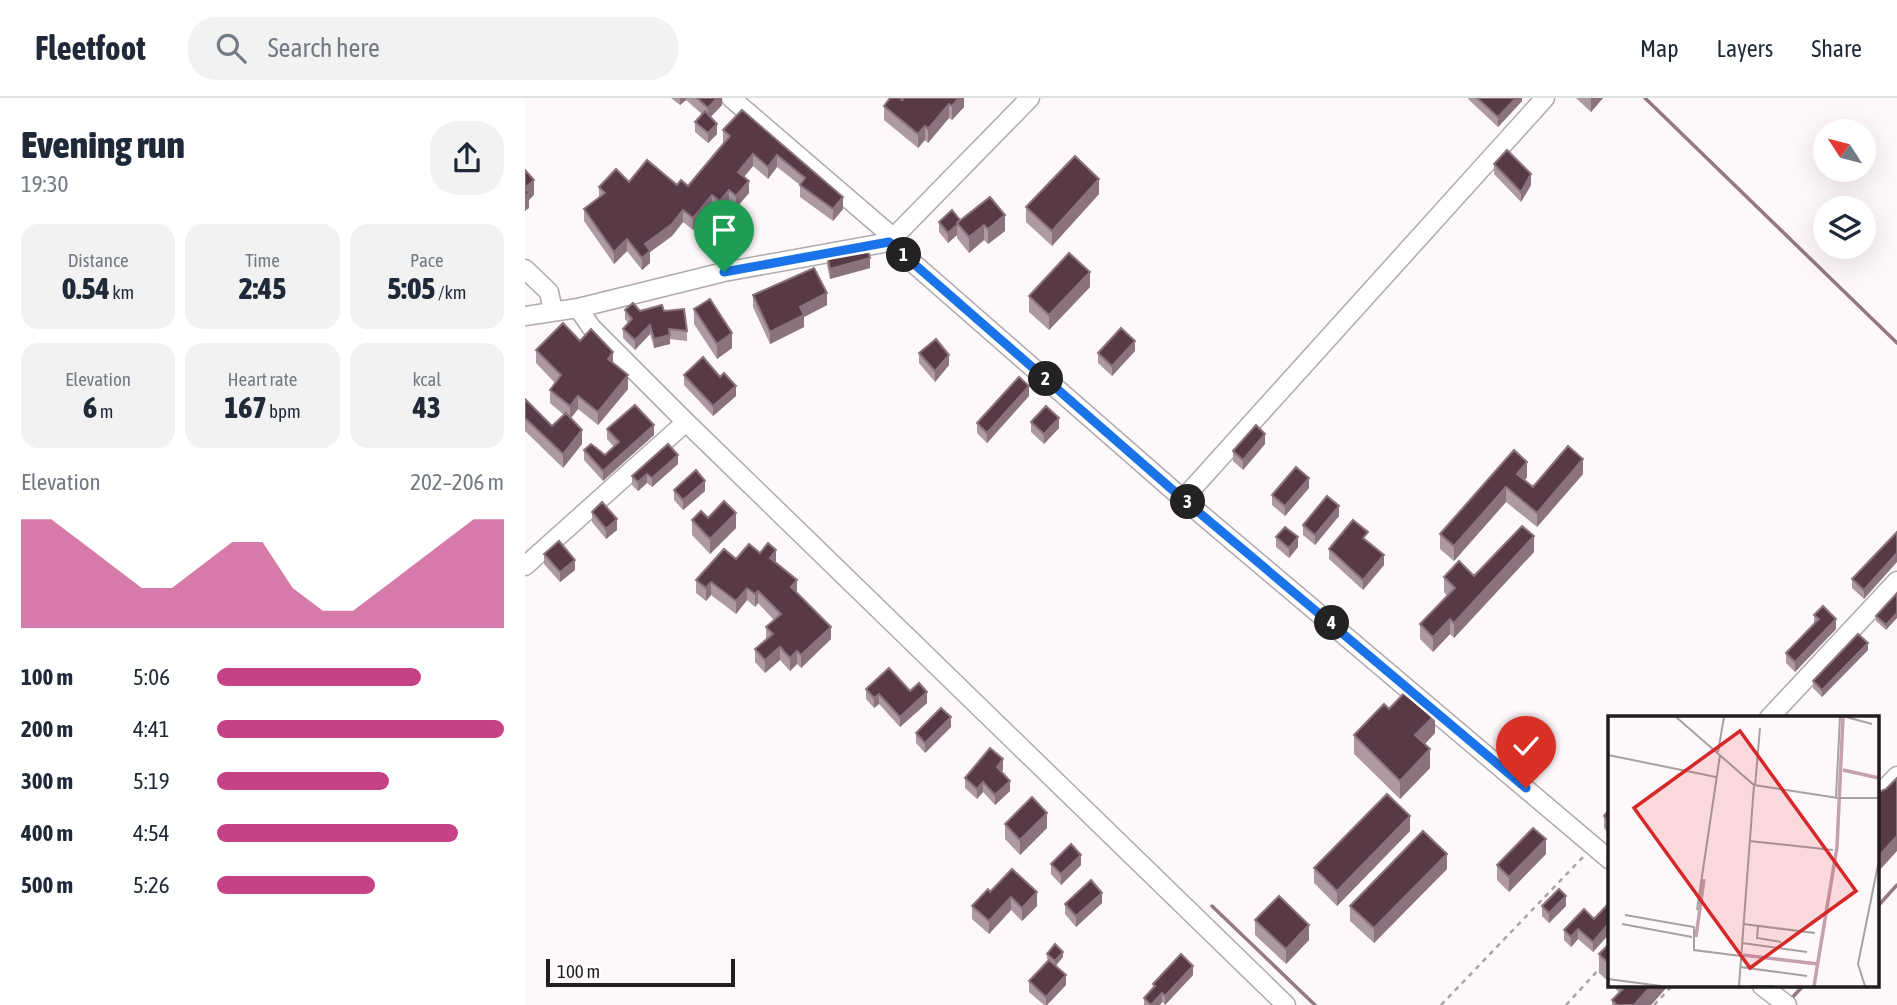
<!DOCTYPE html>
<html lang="en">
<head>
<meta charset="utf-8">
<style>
  :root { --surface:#fff; --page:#f2f2f3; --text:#1f2937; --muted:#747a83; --line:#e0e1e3; --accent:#c54287 }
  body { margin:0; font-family:"Asap Condensed",sans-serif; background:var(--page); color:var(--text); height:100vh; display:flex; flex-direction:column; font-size:26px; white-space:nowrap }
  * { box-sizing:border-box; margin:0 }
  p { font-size:23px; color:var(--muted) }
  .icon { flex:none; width:38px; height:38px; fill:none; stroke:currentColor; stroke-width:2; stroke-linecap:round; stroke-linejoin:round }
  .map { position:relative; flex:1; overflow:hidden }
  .details { display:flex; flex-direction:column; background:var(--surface); width:525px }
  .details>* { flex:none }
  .needle { width:46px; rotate:306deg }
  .fabs { position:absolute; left:1288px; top:21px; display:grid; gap:14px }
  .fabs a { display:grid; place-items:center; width:63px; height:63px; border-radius:50%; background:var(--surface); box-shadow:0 7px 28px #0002; font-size:35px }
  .scale { position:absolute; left:21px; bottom:18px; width:189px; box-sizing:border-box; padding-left:7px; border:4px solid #201e1f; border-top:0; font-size:19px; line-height:24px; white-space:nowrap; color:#201e1f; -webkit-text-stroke:5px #fff; paint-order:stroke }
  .pin { position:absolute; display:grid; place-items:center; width:60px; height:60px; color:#fff; margin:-72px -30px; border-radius:50% 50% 50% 0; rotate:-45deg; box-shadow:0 0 7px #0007 }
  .pin .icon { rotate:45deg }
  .km { position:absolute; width:35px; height:35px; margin:-18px; border-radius:50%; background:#222; color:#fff; font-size:19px; line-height:35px; text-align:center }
  .round { display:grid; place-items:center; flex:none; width:74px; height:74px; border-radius:28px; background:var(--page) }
  .headline { display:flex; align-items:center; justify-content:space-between; height:119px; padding:0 21px }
  h1 { font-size:38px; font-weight:800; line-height:52px }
  .metrics { display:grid; grid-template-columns:repeat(3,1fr); gap:10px; height:119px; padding:7px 21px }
  .metrics div { display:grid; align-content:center; border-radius:18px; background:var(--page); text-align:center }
  .metrics b { font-size:30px; font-weight:800 }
  .metrics small { font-size:19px; font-weight:400 }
  .metrics p { font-size:19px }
  .chart { height:196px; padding:14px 21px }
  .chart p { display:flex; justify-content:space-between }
  .chart svg { width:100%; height:126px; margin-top:7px; fill:var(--accent); opacity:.7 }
  ul { padding:0 21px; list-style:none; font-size:23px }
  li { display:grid; grid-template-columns:112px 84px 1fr; align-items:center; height:52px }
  li i { height:18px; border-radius:9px; background:var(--accent) }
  header { display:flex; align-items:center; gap:42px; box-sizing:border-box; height:98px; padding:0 35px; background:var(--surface); border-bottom:2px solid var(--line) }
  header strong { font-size:33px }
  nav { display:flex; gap:38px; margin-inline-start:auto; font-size:24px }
  .search { width:490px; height:63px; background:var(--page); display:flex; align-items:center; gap:18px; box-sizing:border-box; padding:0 24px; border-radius:28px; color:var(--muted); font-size:26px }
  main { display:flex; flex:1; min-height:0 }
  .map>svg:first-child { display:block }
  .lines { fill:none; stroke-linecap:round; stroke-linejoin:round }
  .stream { stroke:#947984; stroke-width:3.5 }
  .minor-casing { stroke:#b0aaac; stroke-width:21 }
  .path { stroke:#a8a3a6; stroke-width:2.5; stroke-dasharray:5 5; stroke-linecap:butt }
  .minor { stroke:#fff; stroke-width:18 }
  .wall { fill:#ac99a1 }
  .shaded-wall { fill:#8a737d }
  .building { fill:#583a47; stroke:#8a737d; stroke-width:2 }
  .route-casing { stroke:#fff; stroke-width:14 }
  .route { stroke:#1a73e8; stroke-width:9 }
  .inset-river { fill:none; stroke:#c5a0af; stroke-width:3.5 }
  .inset-road { fill:none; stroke:#a6a1a3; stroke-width:2 }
  .view { fill:#d62828; fill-opacity:0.15; stroke:#d62828; stroke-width:3.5 }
  .inset-edge { fill:none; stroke:#201e1f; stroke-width:3.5 }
</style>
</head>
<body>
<header>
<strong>Fleetfoot</strong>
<div class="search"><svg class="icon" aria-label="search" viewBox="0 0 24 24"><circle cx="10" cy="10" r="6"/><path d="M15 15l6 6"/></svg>Search here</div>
<nav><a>Map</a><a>Layers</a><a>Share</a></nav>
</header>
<main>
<section class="details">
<div class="headline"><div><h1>Evening run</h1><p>19:30</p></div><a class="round"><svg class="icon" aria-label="share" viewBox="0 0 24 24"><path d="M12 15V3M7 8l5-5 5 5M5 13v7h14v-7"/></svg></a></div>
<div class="metrics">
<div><p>Distance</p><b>0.54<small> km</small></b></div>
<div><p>Time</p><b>2:45</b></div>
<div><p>Pace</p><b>5:05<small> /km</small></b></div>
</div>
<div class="metrics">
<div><p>Elevation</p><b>6<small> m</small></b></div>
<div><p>Heart rate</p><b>167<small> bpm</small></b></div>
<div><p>kcal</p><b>43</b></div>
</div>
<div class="chart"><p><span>Elevation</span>202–206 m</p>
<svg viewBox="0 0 160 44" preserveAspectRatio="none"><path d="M0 44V6L10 6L20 14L30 22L40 30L50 30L60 22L70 14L80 14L90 30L100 38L110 38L120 30L130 22L140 14L150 6L160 6V44z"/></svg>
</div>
<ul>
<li><b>100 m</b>5:06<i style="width:71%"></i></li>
<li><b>200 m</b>4:41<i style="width:100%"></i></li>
<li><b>300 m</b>5:19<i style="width:60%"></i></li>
<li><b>400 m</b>4:54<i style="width:84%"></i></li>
<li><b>500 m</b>5:26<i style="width:55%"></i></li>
</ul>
</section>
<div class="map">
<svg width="1372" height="907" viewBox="0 0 1372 907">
  <rect width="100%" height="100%" fill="#fff8fb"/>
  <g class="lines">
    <path class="stream" d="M1120 0 1372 245
      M687 808 790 907
      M1353 808 1372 787
      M1265 902 1278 888"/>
    <g class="minor-casing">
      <path id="minor" d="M206 0 369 140
        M364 144 658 401 1085 762
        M0 171 24 194 28 213
        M53 210 66 229 161 324 761 907
        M0 218 53 210 199 174 364 144 505 0
        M658 401 1020 0
        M0 468 161 324
        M1244 620 1372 483
        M1353 698 1372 678
        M1237 888 1262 907"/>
    </g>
    <path class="path" d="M916 907 1059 758
      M1041 907 1076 869
      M1129 907 1147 888"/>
    <use href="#minor" class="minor"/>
  </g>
  <path class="wall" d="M146 0H197V7L185 19 192 36 183 45 170 34V24L177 16 161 2 155 7Z
    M439 0V9L427 22 424 20 403 45 400 42 393 50 359 22V8L377 2Z
    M943 0H997V3L973 29 943 1Z
    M1051 0H1078L1066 14Z
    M217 12 318 111 308 123 275 99V87L252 69 243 81 228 68 219 79 224 95 211 110 204 104 195 116 187 109 168 132 158 124 147 138 125 154V165L117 172 102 153 89 166 59 123V111L74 100V89L104 84 163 88 199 45 198 44V32Z
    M969 66 1006 87 996 104 969 76Z
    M574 96 527 148 501 124V109Z
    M435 122 480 133 463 146 459 142 444 155 432 140V137L423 145 414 134V124Z
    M302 157 345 170 305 181 302 167Z
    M565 189 524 232 504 214V198Z
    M228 197 302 207 279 219V229L245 246 228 209Z
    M169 211 207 250 192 261 169 226Z
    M100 212 139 213 162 233V243L145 241V246L129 250 125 236 110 252 98 240V231L103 225 100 221Z
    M55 243 88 265 103 291 73 327 53 311 46 320 57 346 38 370 0 333V300L27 328 39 317 25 305V292L30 285 11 265V252Z
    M610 253 587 278 573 265V255Z
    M394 255 424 267 410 284 394 265Z
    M159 277 211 298 188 318 159 287Z
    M504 298 462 345 452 335V325Z
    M506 324 534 330 519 346 506 334Z
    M82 331 129 337 78 383 59 362V352L80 357 89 349 82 341Z
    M740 346 718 372 708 363V353Z
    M989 352 1002 379 1000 382 1008 389 1058 376 1012 429 981 404 929 463 915 451V436Z
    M153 366 127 389 122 385 113 393 107 387V378Z
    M784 390 760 418 747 407V397Z
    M149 392 180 393 158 412 149 402Z
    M67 414 92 432 81 441 67 424Z
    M814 418 790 447 778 437V427Z
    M183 420 211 430 185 456 167 437V422Z
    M1372 434 1339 501 1327 490V481Z
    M751 439 773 449 764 460 751 449Z
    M843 444 859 467 838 492 804 461V451Z
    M1009 454 929 540 925 536 908 554 895 541V526L922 498 919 494V479L949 478Z
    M235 455 251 465 306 541 276 570 272 566 265 573 255 562 240 575 230 564V551L241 541V529L249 522 233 505 230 509 222 502 211 516 186 497 181 503 171 495V482Z
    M19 456 50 472 35 484 19 466Z
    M1372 495 1361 532 1351 523V518Z
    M1289 517 1311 531 1270 574 1261 565V555L1289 526Z
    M1343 552 1297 599 1288 590V583Z
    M341 591 385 593 402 605 375 629 354 606 349 610 341 601Z
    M864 611 910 635 900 646 905 670 875 701 829 656V637Z
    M426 629 400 655 391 645V635Z
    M478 672 476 673 485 693 470 707 458 694 452 701 440 690V680Z
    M1085 711V737L1079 730V718Z
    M480 726 522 730 495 757 480 741Z
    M885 733 812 808 789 785V770Z
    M1021 756 984 794 972 782V767Z
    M526 766 556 767 536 787 526 776Z
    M922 771 849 845 825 823V808Z
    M465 794 512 808 497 823 486 812 464 836 447 821V808Z
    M577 805 551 829 540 816V806Z
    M1085 806V835L1068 854 1053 841 1046 849 1039 842V832L1069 821Z
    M1017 808H1041L1024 825 1017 818Z
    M730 822 784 842 761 866 730 837Z
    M1085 845V885L1074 875V856Z
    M522 856 538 859 531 868 541 887 522 907H519L504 894V883L523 862 522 861Z
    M668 877 640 907 637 904 635 907H619V900L628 891V886Z
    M1087 888H1143L1126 907H1087V902L1094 894Z"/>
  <path class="shaded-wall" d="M155 0H161V2L155 7Z
    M192 0H197V7L183 22V10Z
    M434 0H439V9L427 22V8Z
    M991 0H997V3L973 29V19Z
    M1066 0H1078L1066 14Z
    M424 6V20L403 45V31Z
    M192 26V36L183 45V35Z
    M400 28V42L393 50V36Z
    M228 56V68L213 86V74Z
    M252 57V69L243 81V69Z
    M1006 76V87L996 104V94Z
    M574 81V96L527 148V133Z
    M9 82V97L4 102V110L0 113V90Z
    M224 83V95L211 110V98Z
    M204 92V104L195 116V103Z
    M187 97V109L168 132V120Z
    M318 99V111L308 123V111Z
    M158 112V124L147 138 125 154V165L117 172V160L120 146Z
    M480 117V133L463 146V131Z
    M432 126V137L423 145V135Z
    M459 127V142L444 155V139Z
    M102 141V153L89 166V154Z
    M345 160V170L305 181V171Z
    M565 174V189L524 232V217Z
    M302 195V207L279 219V229L245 246V234L275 209Z
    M125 227V236L110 252V242Z
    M207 235V250L192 261V246Z
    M145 237V246L129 250V241Z
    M610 243V253L587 278V268Z
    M88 254V267L83 261Z
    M424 257V267L410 284V273Z
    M103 277V291L73 327V314Z
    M211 288V298L188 318V308Z
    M504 288V298L462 345V335Z
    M53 298V311L45 321V308Z
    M534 320V330L519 346V336Z
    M129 327V337L78 383V373Z
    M57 332V346L38 370V356Z
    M740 336V346L718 372V362Z
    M153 357V366L127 389V380Z
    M1058 361V376L1012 429V415Z
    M1002 364V379L992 391V376Z
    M122 376V385L113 393V384Z
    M784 380V390L760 418V408Z
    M180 383V393L158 412V402Z
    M981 389V404L929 463V448Z
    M814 408V418L790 447V437Z
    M211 415V430L185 456V441Z
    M92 421V432L81 441V431Z
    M1009 438V454L929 540V525Z
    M773 439V449L764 460V450Z
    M251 452V465L245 460Z
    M1372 455V464L1339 501V492Z
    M859 457V467L838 492V482Z
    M50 462V472L35 484V474Z
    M272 482V495L266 489Z
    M186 484V497L181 503V490Z
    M222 490V502L211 516V503Z
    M233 493V505L230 509V496Z
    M1372 515V520L1361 532V527Z
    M925 521V536L908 554V539Z
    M1311 521V531L1270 574V564Z
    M306 529V541L276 570V557Z
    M1343 545V552L1297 599V592Z
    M255 549V562L240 575V562Z
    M272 553V566L265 573V560Z
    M402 594V605L375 629V619Z
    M354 596V606L349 610V600Z
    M910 617V635L890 656V637Z
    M426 619V629L400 655V645Z
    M905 651V670L875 701V683Z
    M478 661V672L472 679V669Z
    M485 683V693L470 707V697Z
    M458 684V694L452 701V691Z
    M522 715V730L495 757V742Z
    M885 718V733L812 808V793Z
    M1372 738V753L1353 774V759Z
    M1021 741V756L984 794V779Z
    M922 756V771L849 845V830Z
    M556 757V767L536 787V776Z
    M512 794V808L497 823V810Z
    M577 795V805L551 829V818Z
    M1041 798V808L1024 825V815Z
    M486 799V812L464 836V823Z
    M1085 824V835L1068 854V844Z
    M784 827V842L761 866V851Z
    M1053 831V841L1046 849V839Z
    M538 854V859L530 868V863Z
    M668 868V877L640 907V898Z
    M541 877V887L522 907H521V899Z
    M1126 888H1143L1126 907H1109Z
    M637 895V904L635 907H626Z"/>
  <path class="building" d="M172 0H192L183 10Z
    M365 0H375L377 2 379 0H434L427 8 424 6 403 31 400 28 393 36 359 8Z
    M952 0H991L973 19Z
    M217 12 318 99 308 111 275 87 280 80 252 57 243 69 228 56 213 74 224 83 211 98 204 92 195 103 187 97 168 120 158 112 147 126 120 146 125 153 117 160 102 141 89 154 59 111 80 95 74 89 91 71 104 84 122 62 152 87 156 82 163 88 205 38 198 32Z
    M180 13 192 26 183 35 170 24Z
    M982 52 1006 76 996 94 969 66Z
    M550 58 574 81 527 133 501 109Z
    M0 72 9 82 0 90Z
    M0 90 4 95 0 98Z
    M465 99 480 117 463 131 459 127 444 139 432 125Z
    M427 112 435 122 432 125 433 126 423 135 414 124Z
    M342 149 345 160 305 171 302 157Z
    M544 155 565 174 524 217 504 198Z
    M289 170 302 195 275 209 279 217 245 234 228 197Z
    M185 201 207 235 192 246 169 211Z
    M108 205 115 213 137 207 139 213 159 211 162 233 144 231 145 237 129 241 125 227 110 242 98 231 107 221 100 212Z
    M38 225 55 243 66 231 88 254 83 261 103 277 73 314 53 298 45 308 25 292 36 277 11 252Z
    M596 230 610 243 587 268 573 255Z
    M411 241 424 257 410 273 394 255Z
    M178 259 195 279 199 275 211 288 188 308 159 277Z
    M494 279 504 288 462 335 452 325Z
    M0 301 27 328 41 315 57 332 38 356 0 320Z
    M110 307 129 327 78 373 59 352 66 346 80 357 94 344 82 331Z
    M521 308 534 320 519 336 506 324Z
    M731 327 740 336 718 362 708 353Z
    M143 346 153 357 127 380 122 376 113 384 107 378Z
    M1043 348 1058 361 1012 415 981 389 929 448 915 436 989 352 1002 364 992 376 1008 389Z
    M771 369 784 380 760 408 747 397Z
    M171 372 180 383 158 402 149 392Z
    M802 398 814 408 790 437 778 427Z
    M199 403 211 415 185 441 167 422 176 413 183 420Z
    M77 404 92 421 81 431 67 414Z
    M828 422 843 434 838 440 859 457 838 482 804 451Z
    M997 428 1009 438 929 525 925 521 908 539 895 526 930 490 919 479 934 463 949 478Z
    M760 429 773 439 764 450 751 439Z
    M1372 434V455L1339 492 1327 481Z
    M34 443 50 462 35 474 19 456Z
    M243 445 251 452 245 460 272 482 266 489 306 529 276 557 272 553 265 560 255 549 240 562 230 551 248 536 241 529 256 516 233 493 230 496 222 490 211 503 186 484 181 490 171 482 199 451 211 461 224 446 235 455Z
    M1372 495V515L1361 527 1351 518Z
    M1298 508 1311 521 1270 564 1261 555 1294 521 1289 517Z
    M1333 536 1343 545 1297 592 1288 583Z
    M364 570 385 593 394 585 402 594 375 619 354 596 349 600 341 591Z
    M883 591 910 617 890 637 905 651 875 683 829 637 859 606 864 611Z
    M416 610 426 619 400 645 391 635Z
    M465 650 478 661 472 669 485 683 470 697 458 684 452 691 440 680Z
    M1372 680V738L1353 759V696L1354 694 1361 691Z
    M862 696 885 718 812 793 789 770Z
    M507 699 522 715 495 742 480 726Z
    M1085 711V724L1079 718Z
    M1008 730 1021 741 984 779 972 767Z
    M898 733 922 756 849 830 825 808Z
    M546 746 556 757 536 776 526 766Z
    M487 771 512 794 497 810 486 799 464 823 447 808 463 791 465 794Z
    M566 782 577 795 551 818 540 806Z
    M1034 791 1041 798 1024 815 1017 808Z
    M754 798 784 827 761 851 730 822Z
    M1084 805 1085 806V824L1068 844 1053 831 1046 839 1039 832 1059 811 1069 821Z
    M1085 845V867L1074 856Z
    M530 846 538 854 530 863 522 856Z
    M656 856 668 868 640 898 637 895 626 907 619 900 630 888 628 886Z
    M524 862 541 877 521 899 504 883Z
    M1101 888H1126L1109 907H1092L1087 902Z"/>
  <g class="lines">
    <g class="route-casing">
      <path id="route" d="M199 174 364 144 658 401 1001 690"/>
    </g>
    <use href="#route" class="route"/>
  </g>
  <g transform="translate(1083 618)">
    <rect width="271" height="271" fill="#fff8fb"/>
    <path class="inset-river" d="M235 54 271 62M88 221 96 163M135 239 210 248M206 270 229 131 235 1"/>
    <path class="inset-road" d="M68 1 146 69 230 82H271M238 1 264 8M110 36 116 1M0 39 108 61M147 70 152 12M228 81 232 1M141 125 225 134M89 194 112 39M17 199 86 211V234L133 240M14 208 84 221M135 208 207 217M150 211 149 222 173 226M134 227 199 236M132 251 199 260M0 263 53 270M131 270 146 69M142 270H166M257 270 250 248 271 144"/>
    <path class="view" d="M132 15 248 175 142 252 26 92Z"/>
    <rect width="271" height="271" class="inset-edge"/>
  </g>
</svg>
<div class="fabs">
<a><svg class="needle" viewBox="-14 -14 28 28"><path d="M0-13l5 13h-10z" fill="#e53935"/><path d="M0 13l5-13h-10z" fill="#747a83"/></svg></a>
<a><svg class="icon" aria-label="layers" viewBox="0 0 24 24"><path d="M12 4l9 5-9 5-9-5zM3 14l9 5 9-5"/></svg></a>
</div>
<div class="scale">100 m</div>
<div class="pin" style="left:199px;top:174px;background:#1e9e55"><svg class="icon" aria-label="arrive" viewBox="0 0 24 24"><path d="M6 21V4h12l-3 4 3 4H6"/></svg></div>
<div class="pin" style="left:1001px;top:690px;background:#d93025"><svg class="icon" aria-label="check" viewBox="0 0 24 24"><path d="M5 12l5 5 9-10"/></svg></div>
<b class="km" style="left:379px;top:157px">1</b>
<b class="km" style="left:521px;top:281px">2</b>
<b class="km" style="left:663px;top:404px">3</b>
<b class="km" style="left:807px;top:525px">4</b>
</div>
</main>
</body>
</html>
